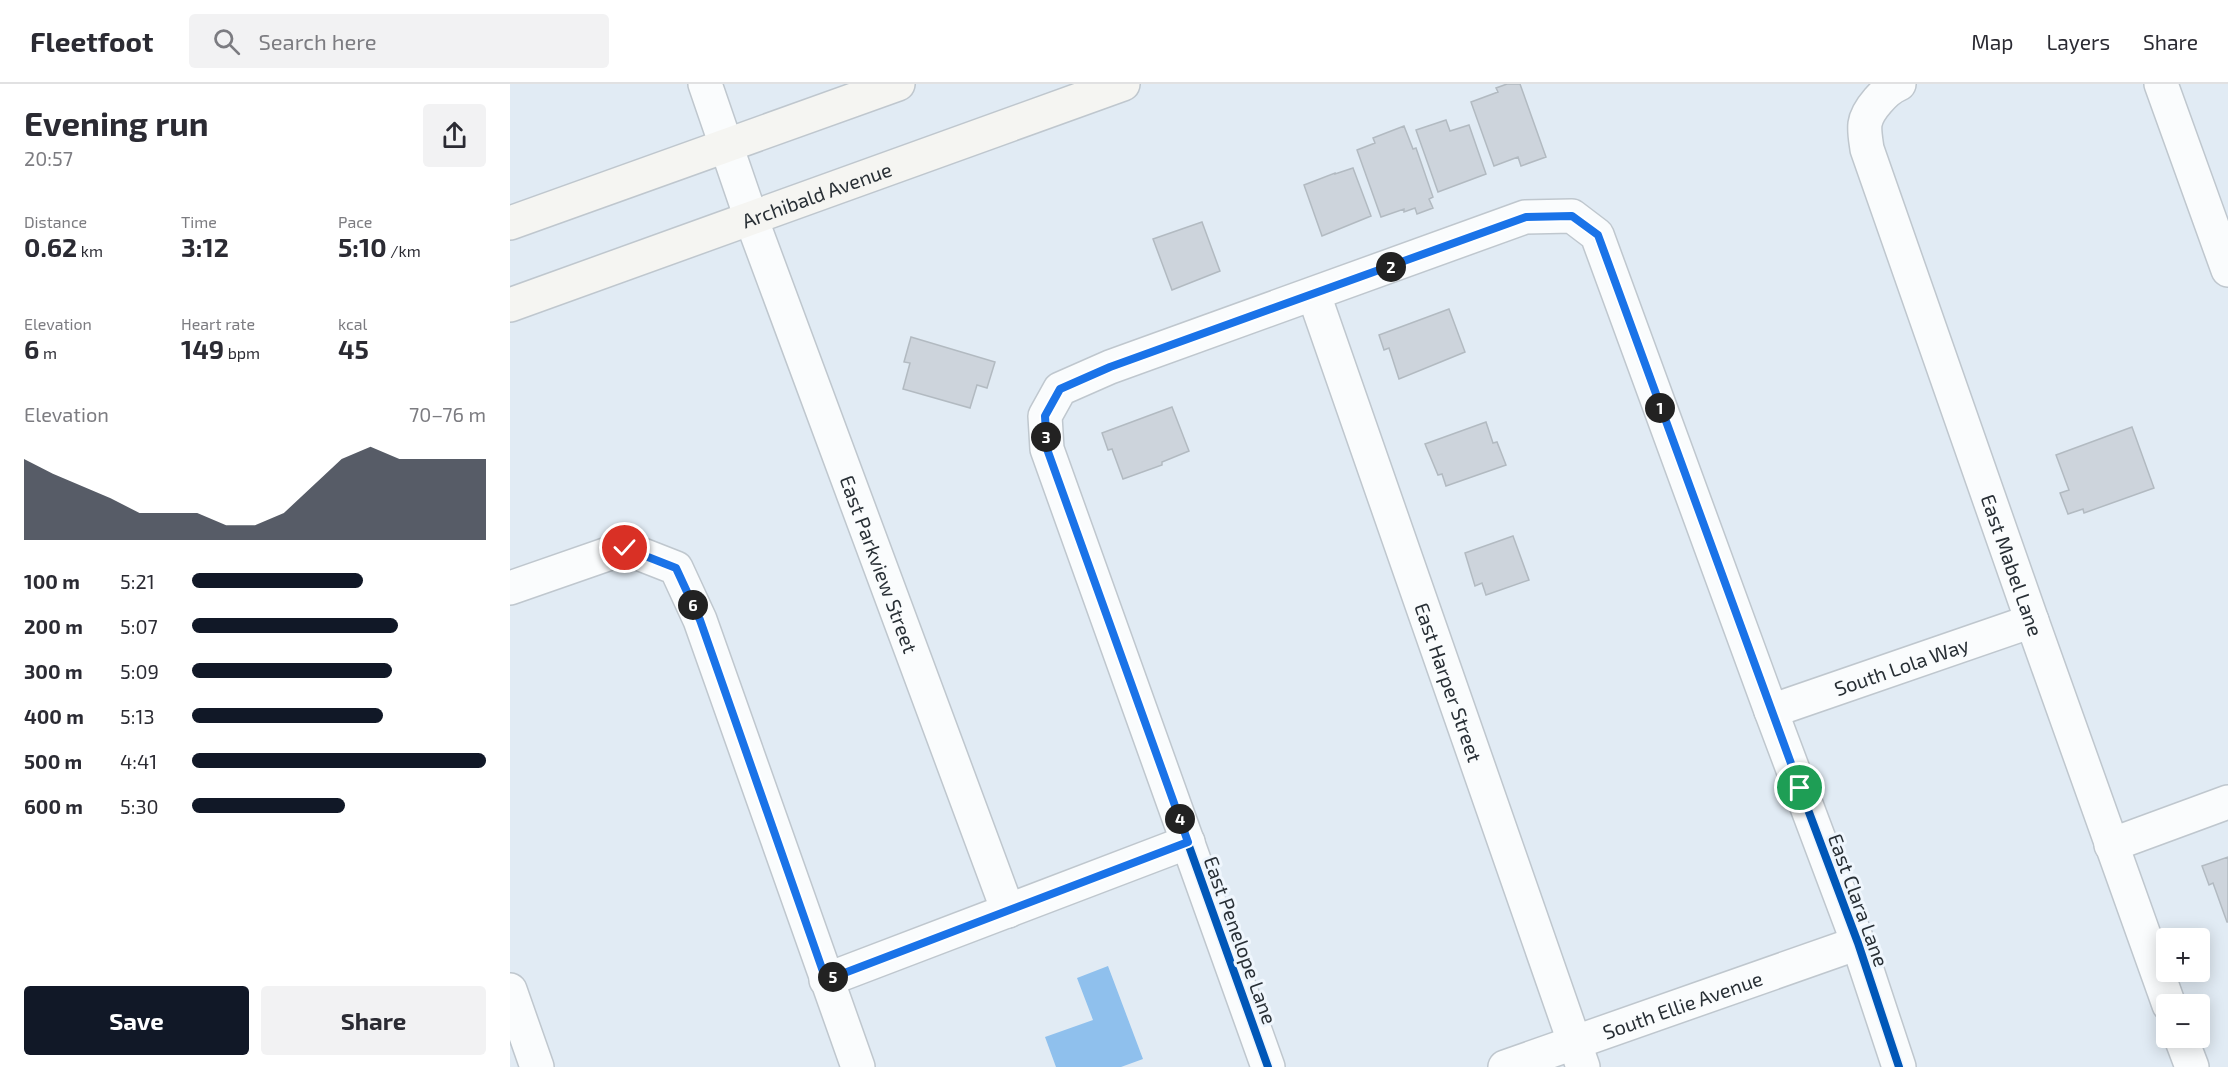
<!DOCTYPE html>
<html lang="en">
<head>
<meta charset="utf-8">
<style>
  :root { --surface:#fff; --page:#f2f2f3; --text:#2b2b33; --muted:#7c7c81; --line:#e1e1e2; --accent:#111827 }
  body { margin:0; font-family:"Exo 2",sans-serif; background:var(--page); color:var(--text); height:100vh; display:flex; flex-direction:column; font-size:22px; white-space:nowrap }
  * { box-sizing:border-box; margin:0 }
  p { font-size:20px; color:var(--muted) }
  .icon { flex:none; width:33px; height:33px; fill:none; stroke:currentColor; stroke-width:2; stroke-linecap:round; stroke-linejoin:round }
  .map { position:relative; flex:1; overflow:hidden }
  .side { display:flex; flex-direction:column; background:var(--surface); width:510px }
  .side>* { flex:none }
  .fabs { position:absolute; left:1646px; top:844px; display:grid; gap:12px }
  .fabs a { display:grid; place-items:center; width:54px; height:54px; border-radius:6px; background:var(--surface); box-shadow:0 3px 15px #0003; font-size:30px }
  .pin { position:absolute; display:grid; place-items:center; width:51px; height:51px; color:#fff; margin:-26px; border:3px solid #fff; border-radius:50%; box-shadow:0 2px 6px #0007 }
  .km { position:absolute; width:30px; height:30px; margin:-15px; border-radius:50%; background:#222; color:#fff; font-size:16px; line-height:30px; text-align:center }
  .round { display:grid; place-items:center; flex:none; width:63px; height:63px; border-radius:6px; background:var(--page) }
  .overview { display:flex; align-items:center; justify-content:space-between; height:102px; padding:0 24px }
  h1 { font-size:33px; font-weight:700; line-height:45px }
  .stats { display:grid; grid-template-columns:repeat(3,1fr); gap:9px; height:102px; padding:6px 24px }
  .stats div { display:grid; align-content:center }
  .stats b { font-size:26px; font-weight:700 }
  .stats small { font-size:16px; font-weight:400 }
  .stats p { font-size:16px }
  .chart { height:168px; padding:12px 24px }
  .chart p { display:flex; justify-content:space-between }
  .chart svg { width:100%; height:108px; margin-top:6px; fill:var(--accent); opacity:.7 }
  .cta { display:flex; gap:12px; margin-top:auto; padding:12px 24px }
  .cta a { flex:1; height:69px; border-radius:6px; background:var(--accent); color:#fff; font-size:24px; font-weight:700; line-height:69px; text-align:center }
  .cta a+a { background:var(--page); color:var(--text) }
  ul { padding:0 24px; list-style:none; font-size:20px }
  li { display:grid; grid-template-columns:96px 72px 1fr; align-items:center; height:45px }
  li i { height:15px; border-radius:8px; background:var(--accent) }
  header { display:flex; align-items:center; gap:36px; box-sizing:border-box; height:84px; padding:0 30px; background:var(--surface); border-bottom:2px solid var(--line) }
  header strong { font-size:28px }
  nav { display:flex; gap:33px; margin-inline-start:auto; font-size:21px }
  .search { width:420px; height:54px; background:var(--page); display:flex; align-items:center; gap:15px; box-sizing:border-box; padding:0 21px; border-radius:6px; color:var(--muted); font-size:22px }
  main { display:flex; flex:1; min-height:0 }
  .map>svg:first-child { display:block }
  .water { fill:#8fc0ed }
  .building { fill:#cdd4dc; stroke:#b2bac1; stroke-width:1.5 }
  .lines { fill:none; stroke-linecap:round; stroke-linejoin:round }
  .minor-casing { stroke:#bfc7ce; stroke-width:36 }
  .tertiary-casing { stroke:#bfc7ce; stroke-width:36 }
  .secondary-casing { stroke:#bfc7ce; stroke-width:36 }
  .minor { stroke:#fafcfd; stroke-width:33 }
  .tertiary { stroke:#fafcfd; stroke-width:33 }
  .secondary { stroke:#f5f5f2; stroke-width:33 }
  .cycleway-casing { stroke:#eff6fd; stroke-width:11 }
  .cycleway { stroke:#0057b8; stroke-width:8 }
  .route-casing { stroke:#fff; stroke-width:12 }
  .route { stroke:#1a73e8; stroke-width:8 }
  .labels { text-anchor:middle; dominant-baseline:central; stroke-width:6; stroke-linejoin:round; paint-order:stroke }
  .street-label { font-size:20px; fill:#282f35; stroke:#eff6fd }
</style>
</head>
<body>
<header>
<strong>Fleetfoot</strong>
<div class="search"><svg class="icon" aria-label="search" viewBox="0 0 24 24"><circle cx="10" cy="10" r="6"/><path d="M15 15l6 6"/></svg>Search here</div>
<nav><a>Map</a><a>Layers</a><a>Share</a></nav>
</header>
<main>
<section class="side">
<div class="overview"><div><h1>Evening run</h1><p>20:57</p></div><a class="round"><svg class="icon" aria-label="share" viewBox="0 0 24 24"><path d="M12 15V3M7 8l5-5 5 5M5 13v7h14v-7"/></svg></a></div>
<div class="stats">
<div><p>Distance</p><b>0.62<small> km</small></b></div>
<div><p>Time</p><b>3:12</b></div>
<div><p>Pace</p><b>5:10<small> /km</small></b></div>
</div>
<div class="stats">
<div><p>Elevation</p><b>6<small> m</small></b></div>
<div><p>Heart rate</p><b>149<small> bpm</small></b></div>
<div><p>kcal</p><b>45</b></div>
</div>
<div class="chart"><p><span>Elevation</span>70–76 m</p>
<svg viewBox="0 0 160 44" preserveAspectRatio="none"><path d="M0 44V11L10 17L20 22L30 27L40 33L50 33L60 33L70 38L80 38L90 33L100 22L110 11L120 6L130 11L140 11L150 11L160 11V44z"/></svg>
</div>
<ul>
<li><b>100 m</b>5:21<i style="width:58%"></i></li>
<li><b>200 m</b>5:07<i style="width:70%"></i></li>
<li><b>300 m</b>5:09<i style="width:68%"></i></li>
<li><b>400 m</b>5:13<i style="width:65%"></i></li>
<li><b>500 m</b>4:41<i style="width:100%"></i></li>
<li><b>600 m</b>5:30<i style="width:52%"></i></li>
</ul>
<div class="cta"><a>Save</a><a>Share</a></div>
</section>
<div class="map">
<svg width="1718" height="983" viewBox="0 0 1718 983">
  <rect width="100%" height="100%" fill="#e1ebf4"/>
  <path class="water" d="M598 882 633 975 611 983H546L535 953 583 936 567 894Z"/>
  <path class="building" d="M997 0H1010L1036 73 1011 82 1008 73 984 82 961 18 988 8 986 4Z
    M936 36 940 47 959 41 976 90 928 108 906 46Z
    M894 42 903 65 906 64 923 113 919 115 923 124 907 130 905 124 894 128V125L871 133 847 66 865 59 863 54Z
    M843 84 861 132 812 152 794 101 825 89V90Z
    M692 138 710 187 662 206 643 155Z
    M939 225 955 268 889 295 879 264 874 266 869 251Z
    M401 253 485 278 477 304 467 301 460 324 393 305 400 279 394 278Z
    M662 323 679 367 652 378V381L613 395 602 365 598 366 592 349Z
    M976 338 983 359 987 358 996 381 936 402 932 390 928 391 915 360Z
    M1622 343 1644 404 1574 429 1573 425 1558 430 1550 409 1559 406 1546 371Z
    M1003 452 1019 496 976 511 972 499 965 502 955 469Z
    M1718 773V838H1717L1703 799 1699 801 1692 782Z"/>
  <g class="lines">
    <g class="minor-casing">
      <g id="minor">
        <path id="s1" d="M1389 0C1376 5 1357 26 1355 40 1354 48 1356 57 1357 65L1522 537 1659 921"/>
        <path d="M1651 0 1718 186"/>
        <path id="s2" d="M241 134 498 827"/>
        <path id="s3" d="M804 211 1073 983"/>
        <path d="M0 504 115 464 166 484 190 536 348 983"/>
        <path id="s4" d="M1261 627 1522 537"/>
        <path d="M1601 761 1718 718"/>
        <path d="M316 896 678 758"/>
        <path d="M0 906 27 983"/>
        <path d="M1671 954 1682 983"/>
        <path d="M758 983 537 365 535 332 550 305 600 283 1015 133 1062 132 1087 151 1261 627 1348 859 1389 983"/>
        <path id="s5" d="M995 983 1348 859"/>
      </g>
    </g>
    <g class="tertiary-casing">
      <path id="tertiary" d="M195 0 241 134"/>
    </g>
    <g class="secondary-casing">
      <g id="secondary">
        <path d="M0 139 388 0"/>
        <path id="s6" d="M0 221 613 0"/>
      </g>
    </g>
    <use href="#minor" class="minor"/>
    <use href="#tertiary" class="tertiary"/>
    <use href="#secondary" class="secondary"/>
    <g class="cycleway-casing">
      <path id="cycleway" d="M758 983 537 365 535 332 550 305 600 283 1015 133 1062 132 1087 151 1261 627 1348 859 1389 983"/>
    </g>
    <use href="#cycleway" class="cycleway"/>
  </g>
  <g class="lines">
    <g class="route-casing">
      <path id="route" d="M115 464 166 484 190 536 316 896 678 758 537 365 535 332 550 305 600 283 1016 133 1062 132 1088 151 1290 704"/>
    </g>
    <use href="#route" class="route"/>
  </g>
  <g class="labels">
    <g class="street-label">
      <text stroke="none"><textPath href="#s6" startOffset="326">Archibald Avenue</textPath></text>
      <text stroke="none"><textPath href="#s2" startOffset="369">East Parkview Street</textPath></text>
      <text stroke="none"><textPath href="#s1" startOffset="520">East Mabel Lane</textPath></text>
      <text stroke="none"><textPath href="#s4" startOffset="138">South Lola Way</textPath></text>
      <text stroke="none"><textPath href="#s3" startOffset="410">East Harper Street</textPath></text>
      <text transform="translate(1349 816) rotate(70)">East Clara Lane</text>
      <text transform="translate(731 856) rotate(70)">East Penelope Lane</text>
      <text stroke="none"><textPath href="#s5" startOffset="188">South Ellie Avenue</textPath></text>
    </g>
  </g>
</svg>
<div class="fabs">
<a>+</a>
<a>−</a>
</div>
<div class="pin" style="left:1290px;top:704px;background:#1e9e55"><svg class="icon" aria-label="arrive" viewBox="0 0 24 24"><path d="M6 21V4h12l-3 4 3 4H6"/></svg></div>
<div class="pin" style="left:115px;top:464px;background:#d93025"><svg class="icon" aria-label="check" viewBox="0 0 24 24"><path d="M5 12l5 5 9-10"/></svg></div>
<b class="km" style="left:1150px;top:324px">1</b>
<b class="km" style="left:881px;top:183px">2</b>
<b class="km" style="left:536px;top:353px">3</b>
<b class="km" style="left:670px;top:735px">4</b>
<b class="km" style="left:323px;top:893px">5</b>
<b class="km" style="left:183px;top:521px">6</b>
</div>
</main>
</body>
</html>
